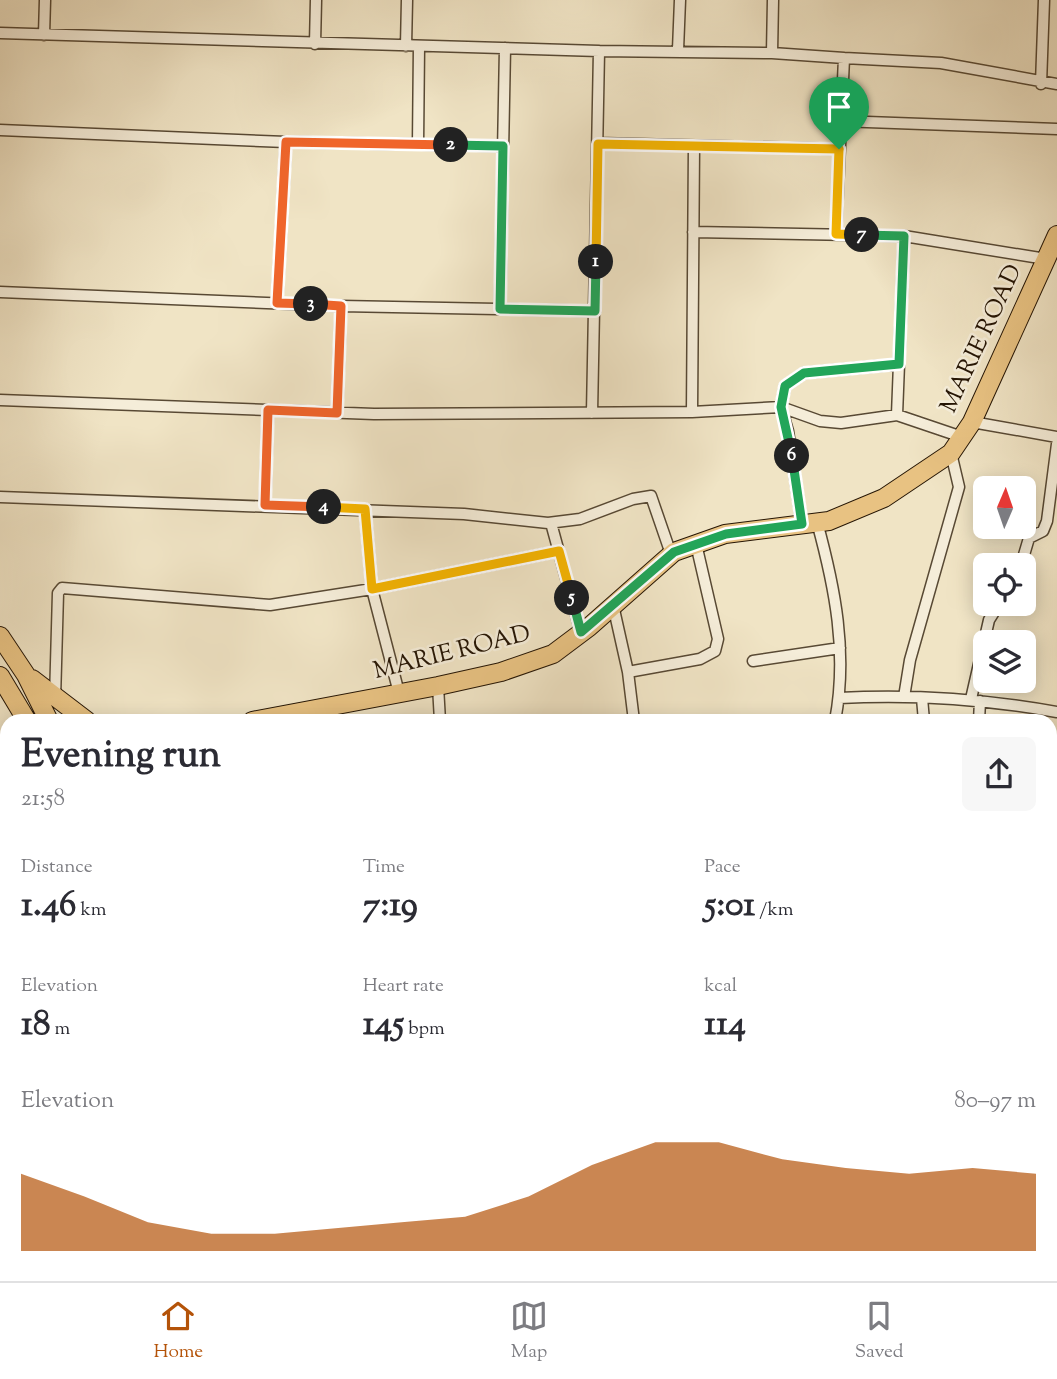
<!DOCTYPE html>
<html lang="en">
<head>
<meta charset="utf-8">
<style>
  :root { --surface:#fff; --page:#f7f7f7; --text:#2b2b33; --muted:#7c7c81; --line:#e1e1e2; --accent:#b45309 }
  body { margin:0; font-family:"Sorts Mill Goudy",serif; background:var(--page); color:var(--text); height:100vh; display:flex; flex-direction:column; font-size:26px; white-space:nowrap }
  * { box-sizing:border-box; margin:0 }
  p { font-size:23px; color:var(--muted) }
  .icon { flex:none; width:38px; height:38px; fill:none; stroke:currentColor; stroke-width:2; stroke-linecap:round; stroke-linejoin:round }
  .map { position:relative; flex:1; overflow:hidden }
  .sheet { position:absolute; left:0px; top:714px; width:1057px; height:567px; display:flex; flex-direction:column; background:var(--surface); border-radius:21px 21px 0 0; box-shadow:0 4px 18px #0003 }
  .sheet>* { flex:none }
  .needle { width:46px; rotate:2deg }
  .tools { position:absolute; left:973px; top:476px; display:grid; gap:14px }
  .tools a { display:grid; place-items:center; width:63px; height:63px; border-radius:10px; background:var(--surface); box-shadow:0 4px 18px #0003; font-size:35px }
  .pin { position:absolute; display:grid; place-items:center; width:60px; height:60px; color:#fff; margin:-72px -30px; border-radius:50% 50% 50% 0; rotate:-45deg; box-shadow:0 0 7px #0007 }
  .pin .icon { rotate:45deg }
  .km { position:absolute; width:35px; height:35px; margin:-18px; border-radius:50%; background:#222; color:#fff; font-size:19px; line-height:35px; text-align:center }
  .round { display:grid; place-items:center; flex:none; width:74px; height:74px; border-radius:10px; background:var(--page) }
  .head { display:flex; align-items:center; justify-content:space-between; height:119px; padding:0 21px }
  h1 { font-size:38px; font-weight:800; line-height:52px }
  .stats { display:grid; grid-template-columns:repeat(3,1fr); gap:10px; height:119px; padding:7px 21px }
  .stats div { display:grid; align-content:center }
  .stats b { font-size:35px; font-weight:800 }
  .stats small { font-size:19px; font-weight:400 }
  .stats p { font-size:19px }
  .chart { height:196px; padding:14px 21px }
  .chart p { display:flex; justify-content:space-between }
  .chart svg { width:100%; height:126px; margin-top:7px; fill:var(--accent); opacity:.7 }
  .menu { display:flex; justify-content:space-around; align-items:center; height:98px; border-top:2px solid var(--line); background:var(--surface); font-size:19px; color:var(--muted) }
  .menu a { display:grid; justify-items:center; gap:4px }
  .menu .current { color:var(--accent) }
  .map>svg:first-child { display:block }
  .lines { fill:none; stroke-linecap:round; stroke-linejoin:round }
  .street-casing { stroke:#584934; stroke-width:13 }
  .primary-casing { stroke:#251504; stroke-width:20 }
  .street { stroke:#f5edd9; stroke-width:10 }
  .primary { stroke:#e8c282; stroke-width:18 }
  .split-1-casing { stroke:#fff; stroke-width:14 }
  .split-2-casing { stroke:#fff; stroke-width:14 }
  .split-3-casing { stroke:#fff; stroke-width:14 }
  .split-4-casing { stroke:#fff; stroke-width:14 }
  .split-5-casing { stroke:#fff; stroke-width:14 }
  .split-6-casing { stroke:#fff; stroke-width:14 }
  .split-7-casing { stroke:#fff; stroke-width:14 }
  .split-8-casing { stroke:#fff; stroke-width:14 }
  .split-1 { stroke:#f5b400; stroke-width:9 }
  .split-2 { stroke:#22a559; stroke-width:9 }
  .split-3 { stroke:#f0652b; stroke-width:9 }
  .split-4 { stroke:#f0652b; stroke-width:9 }
  .split-5 { stroke:#f5b400; stroke-width:9 }
  .split-6 { stroke:#22a559; stroke-width:9 }
  .split-7 { stroke:#22a559; stroke-width:9 }
  .split-8 { stroke:#f5b400; stroke-width:9 }
  .labels { text-anchor:middle; dominant-baseline:central; stroke-width:5; stroke-linejoin:round; paint-order:stroke }
  .street-label { font-size:24px; fill:#251504; stroke:#f5edd9 }
</style>
</head>
<body>
<div class="map">
<svg width="1057" height="1281" viewBox="0 0 1057 1281">
  <rect width="100%" height="100%" fill="#f0e4c5"/>
  <filter id="stains"><feTurbulence type="fractalNoise" baseFrequency=".00286" numOctaves="4"/><feColorMatrix values="0 0 0 0 .2 0 0 0 0 .09 0 0 0 0 .02 0 0 0 .5 -.17"/></filter>
  <radialGradient id="worn" r=".72"><stop offset=".6" stop-color="#630" stop-opacity="0"/><stop offset="1" stop-color="#630" stop-opacity=".3"/></radialGradient>
  <g class="lines">
    <g class="street-casing">
      <path id="street" d="M0 33 599 51
        M44 35 45 0
        M315 44 316 0
        M406 46 407 0
        M678 50 680 0
        M772 53 773 0
        M844 58 941 63 1057 84
        M1041 84 1044 0
        M840 121 1057 129
        M0 130 286 142 503 146
        M598 143 839 149
        M418 144 419 46
        M693 232 904 236 1046 259
        M0 292 341 306 595 311
        M277 303 286 142
        M500 309 505 48
        M0 400 374 414 692 412 781 407 820 421 841 423 897 415 962 437
        M692 412 694 146
        M337 413 341 306
        M592 413 599 51 772 53 844 58 836 234
        M897 415 904 236
        M972 422 1057 437
        M0 497 464 514 548 523 580 519 633 499 651 496 671 554
        M265 505 268 410
        M365 509 372 589 399 693
        M817 522C835 588 848 653 835 721
        M551 523 581 633
        M802 524 788 431 781 407 785 386 804 373 899 364
        M1021 565 1029 538 1043 531 1047 521 1057 444
        M613 605 628 672 634 721
        M753 661 840 648
        M628 672 700 659 715 651 718 639 696 544
        M438 686 440 721
        M904 697 910 660 959 487 951 453
        M839 698C912 694 985 699 1057 712
        M922 698 924 721
        M55 699 58 593 62 588 270 605 372 589 559 551
        M971 699 989 620 999 604
        M979 721 980 701
        M1050 783 1057 753
        M0 823 7 824
        M0 912 7 914
        M1050 931 1057 932
        M0 985 7 986
        M1050 1003 1057 999
        M1050 1102 1057 1103
        M1050 1178 1057 1180
        M0 1211 7 1212
        M586 1274 587 1281
        M937 1274 965 1281
        M457 1281V1274
        M719 1281 722 1274
        M898 1281 900 1274
        M1016 1281V1274"/>
    </g>
    <g class="primary-casing">
      <path id="primary" d="M0 636 26 675 49 721
        M0 676 27 721
        M32 679 87 721
        M252 721 438 686 501 672 553 654 589 627 674 552 725 534 829 521 884 498 951 453 972 422 1057 235
        M179 1281V1274
        M198 1281 199 1274"/>
    </g>
    <use href="#street" class="street"/>
    <use href="#primary" class="primary"/>
  </g>
  <g class="lines">
    <g class="split-1-casing">
      <path id="split-1" d="M596 262 598 144 839 149"/>
    </g>
    <g class="split-2-casing">
      <path id="split-2" d="M451 145 503 146 500 309 595 311 596 262"/>
    </g>
    <g class="split-3-casing">
      <path id="split-3" d="M311 304 277 303 286 142 451 145"/>
    </g>
    <g class="split-4-casing">
      <path id="split-4" d="M311 304 341 306 337 413 268 410 265 505 324 507"/>
    </g>
    <g class="split-5-casing">
      <path id="split-5" d="M324 507 365 509 372 589 559 551 572 598"/>
    </g>
    <g class="split-6-casing">
      <path id="split-6" d="M572 598 581 632 674 552 726 534 802 524 792 456"/>
    </g>
    <g class="split-7-casing">
      <path id="split-7" d="M792 456 781 407 785 386 804 373 899 364 904 236 862 235"/>
    </g>
    <g class="split-8-casing">
      <path id="split-8" d="M839 149 836 234 862 235"/>
    </g>
    <use href="#split-1" class="split-1"/>
    <use href="#split-2" class="split-2"/>
    <use href="#split-3" class="split-3"/>
    <use href="#split-4" class="split-4"/>
    <use href="#split-5" class="split-5"/>
    <use href="#split-6" class="split-6"/>
    <use href="#split-7" class="split-7"/>
    <use href="#split-8" class="split-8"/>
  </g>
  <g class="labels">
    <g class="street-label">
      <text transform="translate(982 339) rotate(-65)">MARIE ROAD</text>
      <text transform="translate(452 653) rotate(-14)">MARIE ROAD</text>
    </g>
  </g>
  <rect width="100%" height="100%" filter="url(#stains)"/>
  <rect width="100%" height="100%" fill="url(#worn)"/>
</svg>
<div class="tools">
<a><svg class="needle" viewBox="-14 -14 28 28"><path d="M0-13l5 13h-10z" fill="#e53935"/><path d="M0 13l5-13h-10z" fill="#7c7c81"/></svg></a>
<a><svg class="icon" aria-label="locate" viewBox="0 0 24 24"><circle cx="12" cy="12" r="6"/><path d="M12 2v4M12 18v4M2 12h4M18 12h4"/></svg></a>
<a><svg class="icon" aria-label="layers" viewBox="0 0 24 24"><path d="M12 4l9 5-9 5-9-5zM3 14l9 5 9-5"/></svg></a>
</div>
<div class="pin" style="left:839px;top:149px;background:#1e9e55"><svg class="icon" aria-label="arrive" viewBox="0 0 24 24"><path d="M6 21V4h12l-3 4 3 4H6"/></svg></div>
<b class="km" style="left:596px;top:262px">1</b>
<b class="km" style="left:451px;top:145px">2</b>
<b class="km" style="left:311px;top:304px">3</b>
<b class="km" style="left:324px;top:507px">4</b>
<b class="km" style="left:572px;top:598px">5</b>
<b class="km" style="left:792px;top:456px">6</b>
<b class="km" style="left:862px;top:235px">7</b>
<section class="sheet">
<div class="head"><div><h1>Evening run</h1><p>21:58</p></div><a class="round"><svg class="icon" aria-label="share" viewBox="0 0 24 24"><path d="M12 15V3M7 8l5-5 5 5M5 13v7h14v-7"/></svg></a></div>
<div class="stats">
<div><p>Distance</p><b>1.46<small> km</small></b></div>
<div><p>Time</p><b>7:19</b></div>
<div><p>Pace</p><b>5:01<small> /km</small></b></div>
</div>
<div class="stats">
<div><p>Elevation</p><b>18<small> m</small></b></div>
<div><p>Heart rate</p><b>145<small> bpm</small></b></div>
<div><p>kcal</p><b>114</b></div>
</div>
<div class="chart"><p><span>Elevation</span>80–97 m</p>
<svg viewBox="0 0 160 44" preserveAspectRatio="none"><path d="M0 44V17L10 25L20 34L30 38L40 38L50 36L60 34L70 32L80 25L90 14L100 6L110 6L120 12L130 15L140 17L150 15L160 17V44z"/></svg>
</div>
</section>
</div>
<nav class="menu">
<a class="current"><svg class="icon" aria-label="home" viewBox="0 0 24 24"><path d="M3 11l9-7 9 7M6 9v11h12V9"/></svg>Home</a>
<a><svg class="icon" aria-label="map" viewBox="0 0 24 24"><path d="M3 6l6-2 6 2 6-2v14l-6 2-6-2-6 2zM9 4v14M15 6v14"/></svg>Map</a>
<a><svg class="icon" aria-label="saved" viewBox="0 0 24 24"><path d="M7 4h10v16l-5-4-5 4z"/></svg>Saved</a>
</nav>
</body>
</html>
